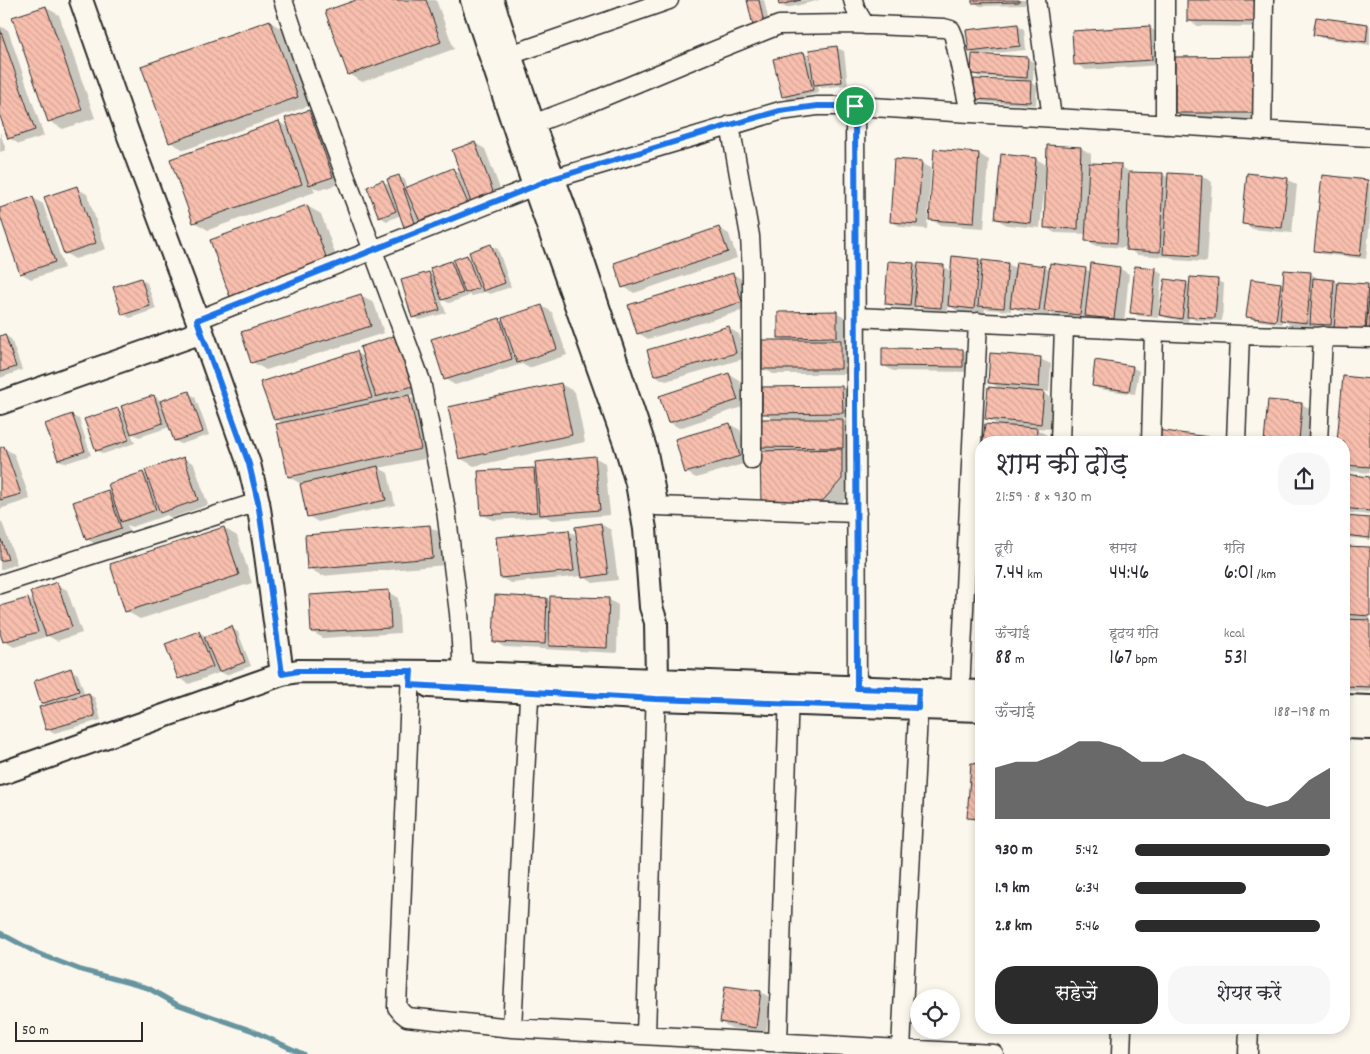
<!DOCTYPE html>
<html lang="hi">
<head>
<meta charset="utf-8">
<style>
  :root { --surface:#fff; --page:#f7f7f7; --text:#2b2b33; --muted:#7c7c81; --accent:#2b2b2b }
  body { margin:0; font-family:Dekko,"Playpen Sans Deva",sans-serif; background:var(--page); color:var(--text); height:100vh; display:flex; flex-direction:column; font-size:19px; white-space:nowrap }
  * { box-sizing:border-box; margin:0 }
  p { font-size:16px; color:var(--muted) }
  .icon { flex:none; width:28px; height:28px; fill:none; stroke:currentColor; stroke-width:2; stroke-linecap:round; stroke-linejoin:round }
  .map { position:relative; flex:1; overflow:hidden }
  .side { position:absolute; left:975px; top:436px; width:375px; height:598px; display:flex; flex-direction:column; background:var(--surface); border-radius:20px; box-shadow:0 2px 8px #0003 }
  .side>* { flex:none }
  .fabs { position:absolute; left:910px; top:989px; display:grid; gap:10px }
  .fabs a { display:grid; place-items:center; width:50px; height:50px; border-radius:50%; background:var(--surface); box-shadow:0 2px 8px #0003; font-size:25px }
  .scale { position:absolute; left:15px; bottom:12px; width:128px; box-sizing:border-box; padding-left:5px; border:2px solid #2b2b2b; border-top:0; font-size:14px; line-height:18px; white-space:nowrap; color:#2b2b2b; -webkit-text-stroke:4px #fbf7ec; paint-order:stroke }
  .pin { position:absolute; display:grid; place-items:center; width:42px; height:42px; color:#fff; margin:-21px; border:2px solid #fff; border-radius:50%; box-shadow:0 1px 5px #0007 }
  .round { display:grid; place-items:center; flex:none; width:52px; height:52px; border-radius:20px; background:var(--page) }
  .headline { display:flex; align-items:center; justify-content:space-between; height:85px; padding:0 20px }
  h1 { font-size:28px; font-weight:600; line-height:38px }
  .figures { display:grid; grid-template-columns:repeat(3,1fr); gap:8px; height:85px; padding:5px 20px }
  .figures div { display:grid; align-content:center }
  .figures b { font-size:21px; font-weight:600 }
  .figures small { font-size:14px; font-weight:400 }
  .figures p { font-size:14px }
  .chart { height:140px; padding:10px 20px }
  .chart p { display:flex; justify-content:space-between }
  .chart svg { width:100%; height:90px; margin-top:5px; fill:var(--accent); opacity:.7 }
  .button { display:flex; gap:10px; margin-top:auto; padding:10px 20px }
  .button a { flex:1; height:58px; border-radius:20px; background:var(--accent); color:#fff; font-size:20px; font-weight:600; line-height:58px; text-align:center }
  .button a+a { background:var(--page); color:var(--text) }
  ul { padding:0 20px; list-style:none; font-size:16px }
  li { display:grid; grid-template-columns:80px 60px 1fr; align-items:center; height:38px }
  li i { height:12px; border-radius:6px; background:var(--accent) }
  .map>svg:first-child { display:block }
  .shadow { fill:#0003 }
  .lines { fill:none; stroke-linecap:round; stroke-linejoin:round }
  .stream { stroke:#66949f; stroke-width:5 }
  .building { fill:url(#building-back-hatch); stroke:#2b2b2b }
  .minor-casing { stroke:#2b2b2b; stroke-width:21 }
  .tertiary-casing { stroke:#2b2b2b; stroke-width:26 }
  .minor { stroke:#fbf7ec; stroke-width:18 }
  .tertiary { stroke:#fbf7ec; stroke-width:22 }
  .route-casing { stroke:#fff; stroke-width:10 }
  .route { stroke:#1a73e8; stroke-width:6 }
</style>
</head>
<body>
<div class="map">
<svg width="1370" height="1054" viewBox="0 0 1370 1054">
  <defs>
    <pattern id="building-back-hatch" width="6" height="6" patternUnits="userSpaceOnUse" patternTransform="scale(1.25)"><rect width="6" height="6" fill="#f8bfae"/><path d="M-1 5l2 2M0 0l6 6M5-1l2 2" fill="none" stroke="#d5a496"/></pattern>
  </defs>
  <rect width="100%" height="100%" fill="#fbf7ec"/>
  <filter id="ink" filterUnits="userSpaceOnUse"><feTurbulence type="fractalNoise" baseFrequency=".02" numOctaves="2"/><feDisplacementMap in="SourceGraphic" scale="10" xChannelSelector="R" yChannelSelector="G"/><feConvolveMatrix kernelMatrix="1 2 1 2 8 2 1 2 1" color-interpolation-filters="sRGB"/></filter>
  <g filter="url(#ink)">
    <path class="shadow" d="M360 0H436L454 49 362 82 349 74Z
      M748 0H764L770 27 760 29Z
      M779 0H820L787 8 780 5Z
      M974 0H1025V5L980 6 974 2Z
      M1188 0 1272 27 1198 26 1188 20Z
      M45 7 59 15 95 118 63 129 49 121Z
      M270 22 284 30 311 105 184 150 170 142Z
      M1368 25 1370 26V45L1321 38 1315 34Z
      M0 26 8 30 44 136 19 144 9 138 0 113Z
      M1017 26 1024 29 1026 50 982 54V56L1027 59 1034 62 1033 81 1026 80 1037 86 1036 105 981 102 975 98 1015 82V79L979 77 972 73 978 56 970 51Z
      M1150 28 1160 34 1162 65 1086 70 1076 64Z
      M837 48 844 51 848 85 822 88 818 86 819 93 789 100 783 96 804 53 812 58Z
      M1259 57 1272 65 1273 120 1190 121 1176 113Z
      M309 112 319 118 342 183 320 190 313 187 315 192 208 230 194 222 279 122 290 128Z
      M0 132 6 150 0 152Z
      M475 143 485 149 505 202 420 217 418 218 423 233 401 215 387 221 380 217 383 182 391 186 399 176 405 180 408 189 453 169 462 175Z
      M1081 148 1091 154V164L1121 166 1131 173 1162 174 1169 178V174L1202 176 1212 182 1207 262 1175 260 1170 257 1137 255 1127 248 1096 246 1086 240 1087 234 1055 233 1045 227 1047 182H1045L1040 228 1007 225 996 219 1003 156 1036 159 1047 165Z
      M935 150 979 154 989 160 984 228 940 225 930 219Z
      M921 163 931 168 927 229 901 227 891 221Z
      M1287 179 1297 185 1292 233 1253 229 1243 223Z
      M1367 181 1370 183V220L1366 259 1322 254 1316 250Z
      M76 188 87 194 106 249 75 259 65 253Z
      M33 198 43 204 64 268 31 279 21 273 0 210Z
      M307 206 321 214 342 273 246 307Z
      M719 228 729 234 737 258 634 293 624 287Z
      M491 246 498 249 511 287 490 294 485 292 472 296 468 294 469 296 449 303 441 299 446 313 420 320 413 317 429 273 434 277 451 262 456 265 467 256 472 259Z
      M979 260 983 262 1008 264 1017 269 1045 267 1050 271 1085 269 1091 272 1119 268 1129 274 1124 324 1096 321 1090 317V320L1055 316 1050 313 1049 316 1022 312 1011 306V311L985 309 984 314 959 312 948 305 947 311 922 309 917 306V309L892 307 886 303 914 264 919 267H944L952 271Z
      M1155 269 1162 273 1158 318 1138 316 1132 312Z
      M733 274 743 280 751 308 648 339 638 333Z
      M1311 274 1321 280 1370 287V335L1346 333 1337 328 1291 325 1282 320V324L1254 320 1247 316 1281 284 1284 286Z
      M140 279 147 283 156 309 130 318 123 314Z
      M1217 281 1224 284 1222 321 1195 320 1189 316 1188 322 1167 318 1160 315 1187 284 1191 286Z
      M361 295 374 303 384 333 266 370 252 362Z
      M542 306 552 312 567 355 529 368 522 364 455 385 445 379 499 320 505 323Z
      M836 312 846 318 847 342H843L851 347V374H773L763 368 786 341 779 337Z
      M728 328 739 334 746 358 666 381 655 376 648 351Z
      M4 335 11 339 22 370 0 378V337Z
      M397 337 422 391 408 396 422 404 434 457 379 468 388 473 395 505 318 522 308 516 301 484 289 477 283 423 275 419 357 353 365 357Z
      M963 350 973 356V372L893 371 883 365Z
      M1040 359 1051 364 1049 392 1039 391 1054 399 1051 429 1034 428 1047 435 1046 442H985L986 425 1000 426 986 418 1001 389 989 382Z
      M1132 367 1139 371 1135 394 1099 389 1093 385Z
      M729 374 739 380 748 405 679 428 669 422Z
      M1344 377 1370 380V473L1350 471 1344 468V442H1338Z
      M561 384 575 392 585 442 474 466 460 458Z
      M842 387 852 393V418H839L853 426V453H846L855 458 856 487 834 511 776 510 766 452 757 447 775 420 764 413Z
      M189 393 195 397 209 435 181 444 175 441 170 427 139 437 131 433 135 443 103 454 97 450 117 409 125 413 154 396 160 400 161 402Z
      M1269 401 1302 404 1312 410 1310 442H1265Z
      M72 416 79 419 91 455 66 463 59 460Z
      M730 424 740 430 750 462 696 478 686 472Z
      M1158 432 1208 438 1216 442H1157Z
      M4 448 14 454 30 499 0 509V449Z
      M594 457 605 463 610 515 552 520 546 517 493 520 483 515 533 469 537 472Z
      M184 458 194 464 208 505 171 518 167 515 132 527 127 525 130 533 97 545 87 539 108 491 112 494 143 473 149 476Z
      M1344 475 1370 478V515L1344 512Z
      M1344 517 1370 520V540L1344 537Z
      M0 521 2 522 17 564 0 570Z
      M601 524 611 530 618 580 593 583 583 576 511 583 501 578 569 531 577 536Z
      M430 527 443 534 446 565 322 576 309 568Z
      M224 528 237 536 252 583 140 619 126 611Z
      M1344 547 1370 549V692L1344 690Z
      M56 584 67 590 82 633 57 641 48 636 14 647 4 641 0 629V607L28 599 36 603Z
      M388 592 398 598 400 633 323 638 312 632Z
      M546 599 551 602 608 599 618 605 617 653 504 647 494 641Z
      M231 628 238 632 251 666 226 675 221 672 189 684 179 678 199 632 207 637Z
      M71 670 78 674 85 695 88 694 95 698 101 720 54 733 47 730 48 706 42 703Z
      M972 764 981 765V823L969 817Z
      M726 987 761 992 771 998 766 1033 731 1028 721 1022Z"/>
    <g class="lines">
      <path class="stream" d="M0 933 37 953 81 970 148 988 176 1004 253 1031 303 1054"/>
    </g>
    <path class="building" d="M356 0H426L441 42 348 75 325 11Z
      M747 0H759L764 24 753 26Z
      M778 0H801L779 5Z
      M972 0H1019V2L972 3Z
      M1187 0H1262V22L1187 21Z
      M46 6 82 110 48 122 12 17Z
      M1316 17 1368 24 1366 42 1313 35Z
      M270 20 298 97 169 143 141 66Z
      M1018 24 1020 46 969 52 966 30Z
      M1150 26 1152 60 1074 65 1072 31Z
      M0 29 35 130 8 139 0 116Z
      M837 46 842 82 814 85 809 50Z
      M804 52 813 90 782 97 773 59Z
      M972 54 1028 57 1027 78 971 74Z
      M1259 56 1260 113H1175V57Z
      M974 79 1031 81 1030 102 973 99Z
      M309 110 333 177 309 185 285 118Z
      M279 121 302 184 193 223 170 159Z
      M475 142 495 197 472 205 452 150Z
      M1047 145 1081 147 1078 229 1044 228Z
      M934 149 979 153 974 223 929 220Z
      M1001 154 1036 158 1030 223 995 219Z
      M894 159 922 161 917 224 890 222Z
      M1089 163 1121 164 1117 243 1085 241Z
      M453 168 469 206 422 226 405 188Z
      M1129 172 1163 173 1160 252 1126 250Z
      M1168 173 1202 175 1198 256 1163 254Z
      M1247 173 1288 178 1282 228 1242 224Z
      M399 175 417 229 406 233 387 179Z
      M1322 175 1368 180 1360 256 1314 251Z
      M383 180 396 211 379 218 367 187Z
      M77 186 96 243 64 254 44 197Z
      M33 197 55 262 20 274 0 216V208Z
      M307 205 329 265 231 300 210 240Z
      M719 227 728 252 622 288 614 263Z
      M491 244 505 283 483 291 469 252Z
      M467 255 479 288 465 293 453 260Z
      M952 256 979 259 974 309 948 306Z
      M982 260 1008 263 1004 308 978 306Z
      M451 261 463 293 442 300 430 268Z
      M888 261 914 263 910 306 885 304Z
      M1016 262 1045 266 1039 311 1010 307Z
      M918 263 944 265 941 308 914 306Z
      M1050 263 1086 268 1080 315 1044 311Z
      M1091 263 1120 267 1114 319 1085 316Z
      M1135 266 1156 268 1151 315 1130 313Z
      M1284 270 1311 272 1307 323 1280 320Z
      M429 272 440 310 412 318 401 280Z
      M733 273 742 302 637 334 628 305Z
      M1190 277 1218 279 1215 318 1187 317Z
      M141 278 150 306 122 315 113 287Z
      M1313 278 1334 280 1331 325 1310 324Z
      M1165 279 1187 282 1182 319 1159 315Z
      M1251 279 1281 283 1276 321 1246 317Z
      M1338 282 1368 284 1365 330 1334 328Z
      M1370 285V333L1366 332Z
      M361 294 371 326 251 363 241 332Z
      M542 305 557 349 517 363 502 318Z
      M837 311V337L778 338V312Z
      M500 318 512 359 444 380 431 339Z
      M729 326 736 353 654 376 647 350Z
      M5 334 16 367 0 372V336Z
      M397 335 413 386 376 397 360 347Z
      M762 340H841V369H762Z
      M882 348 963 349V367L882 366Z
      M357 351 372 398 274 420 260 382Z
      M990 353 1041 357 1039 387 988 383Z
      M1095 360 1133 366 1129 391 1092 386Z
      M729 373 738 400 668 423 659 396Z
      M1343 376 1370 379V467L1344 465V442H1337Z
      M561 383 572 435 459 459 448 407Z
      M842 386 843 413 762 414V387Z
      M988 387 1044 392 1041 424 985 419Z
      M189 391 203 432 174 441 160 401Z
      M154 395 163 423 131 434 121 406Z
      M409 395 421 449 288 477 276 424Z
      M1268 400 1302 403 1299 442H1264Z
      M118 408 129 440 96 451 84 419Z
      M72 414 85 451 58 460 45 424Z
      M756 419H843V448L756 447Z
      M730 423 740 456 685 473 675 439Z
      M985 424 1037 428 1036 442H983Z
      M1157 430 1209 437 1208 442H1156Z
      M4 446 21 494 0 500V448Z
      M842 449V479L820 504 761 503 760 451Z
      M595 456 600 510 540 515 535 462Z
      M184 457 198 500 160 513 145 470Z
      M378 466 386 500 307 517 300 484Z
      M534 468 537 512 481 515 478 471Z
      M143 472 156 510 121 522 108 484Z
      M1344 474 1370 477V511L1344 508Z
      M108 490 121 528 86 540 73 502Z
      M1344 516 1370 518V538L1344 535Z
      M601 523 608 574 582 578 575 527Z
      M430 525 433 558 307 569 305 535Z
      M224 527 239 575 125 612 110 564Z
      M569 530 574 571 500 578 496 537Z
      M0 537 8 559 0 561Z
      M1344 546 1370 547V616L1344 614Z
      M57 582 72 627 46 636 30 592Z
      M389 590 391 628 311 632 309 595Z
      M495 595 547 598 545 644 493 642Z
      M550 596 609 598 607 648 549 646Z
      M28 598 38 632 3 642 0 633V606Z
      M1344 619 1370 620V687L1344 686Z
      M232 626 245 662 219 672 204 637Z
      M199 631 213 667 178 679 165 644Z
      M71 668 79 691 41 704 34 681Z
      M89 693 95 716 46 730 39 707Z
      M971 763 981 764V819L967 818Z
      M725 986 761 991 756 1028 720 1022Z"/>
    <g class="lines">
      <g class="minor-casing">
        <path id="minor" d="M283 0 307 72 421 381 446 510 459 613 463 672
          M853 0 856 10 865 25
          M1036 0 1052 118
          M1165 0V125
          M510 55 669 0
          M855 106 857 688
          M533 124 591 102 716 50 779 25 849 24 944 28 951 30 954 37 970 113
          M730 125 750 236 752 273V460
          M1262 131 1264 0
          M856 317 1240 335 1370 338
          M197 320 552 179 780 111 817 106H855L1370 137
          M1060 442 1064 327
          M1151 442 1154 331
          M1236 442 1240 335
          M1318 442 1323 336
          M656 506 857 513
          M0 584 258 502
          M411 671 397 1007 402 1013 407 1017 512 1028 994 1054
          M960 691 978 322
          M512 1028 530 679
          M646 1035 656 686
          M778 1042 789 691
          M901 1049 919 695
          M1121 1054 1122 1028
          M1248 1054 1249 1028"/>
      </g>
      <g class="tertiary-casing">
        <path id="tertiary" d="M81 0 127 131 202 332 249 464 258 502 266 555 282 674
          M472 0 534 186 625 443 637 483 645 529 651 607 656 622 657 680
          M492 0 533 124 569 220 645 448 655 498
          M0 403 202 332
          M429 686 656 699 981 710
          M1344 706 1370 707
          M1344 727 1370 728
          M0 774 282 674 298 671 441 672 981 692"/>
      </g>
      <use href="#minor" class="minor"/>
      <use href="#tertiary" class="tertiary"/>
    </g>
  </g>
  <g class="lines" filter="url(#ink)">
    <g class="route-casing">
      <path id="route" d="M817 106H855L857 688 919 690 918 708 656 699 410 685 411 671H298L282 674 266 556 258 502 249 464 197 320 552 179 730 125 780 111Z"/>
    </g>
    <use href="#route" class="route"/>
  </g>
</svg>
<div class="fabs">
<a><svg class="icon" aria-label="locate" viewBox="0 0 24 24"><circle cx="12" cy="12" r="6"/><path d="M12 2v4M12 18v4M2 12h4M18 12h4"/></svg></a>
</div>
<div class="scale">50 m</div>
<div class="pin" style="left:855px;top:106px;background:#1e9e55"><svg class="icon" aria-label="arrive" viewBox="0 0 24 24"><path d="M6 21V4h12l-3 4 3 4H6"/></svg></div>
<section class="side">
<div class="headline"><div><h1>शाम की दौड़</h1><p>21:59 · 8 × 930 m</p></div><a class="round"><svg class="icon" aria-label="share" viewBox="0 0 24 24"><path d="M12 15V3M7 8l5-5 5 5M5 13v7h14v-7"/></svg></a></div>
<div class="figures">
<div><p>दूरी</p><b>7.44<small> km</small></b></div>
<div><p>समय</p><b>44:46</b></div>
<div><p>गति</p><b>6:01<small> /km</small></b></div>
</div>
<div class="figures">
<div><p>ऊँचाई</p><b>88<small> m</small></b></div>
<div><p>हृदय गति</p><b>167<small> bpm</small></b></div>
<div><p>kcal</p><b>531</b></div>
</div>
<div class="chart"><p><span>ऊँचाई</span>188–198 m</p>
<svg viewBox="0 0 160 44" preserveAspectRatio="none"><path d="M0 44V19L10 16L20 16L30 12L40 6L50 6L60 9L70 16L80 16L90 12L100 16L110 25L120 35L130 38L140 35L150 25L160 19V44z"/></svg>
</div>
<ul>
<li><b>930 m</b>5:42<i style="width:100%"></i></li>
<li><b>1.9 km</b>6:34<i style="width:57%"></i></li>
<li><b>2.8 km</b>5:46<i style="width:95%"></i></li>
</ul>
<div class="button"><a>सहेजें</a><a>शेयर करें</a></div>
</section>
</div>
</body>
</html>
